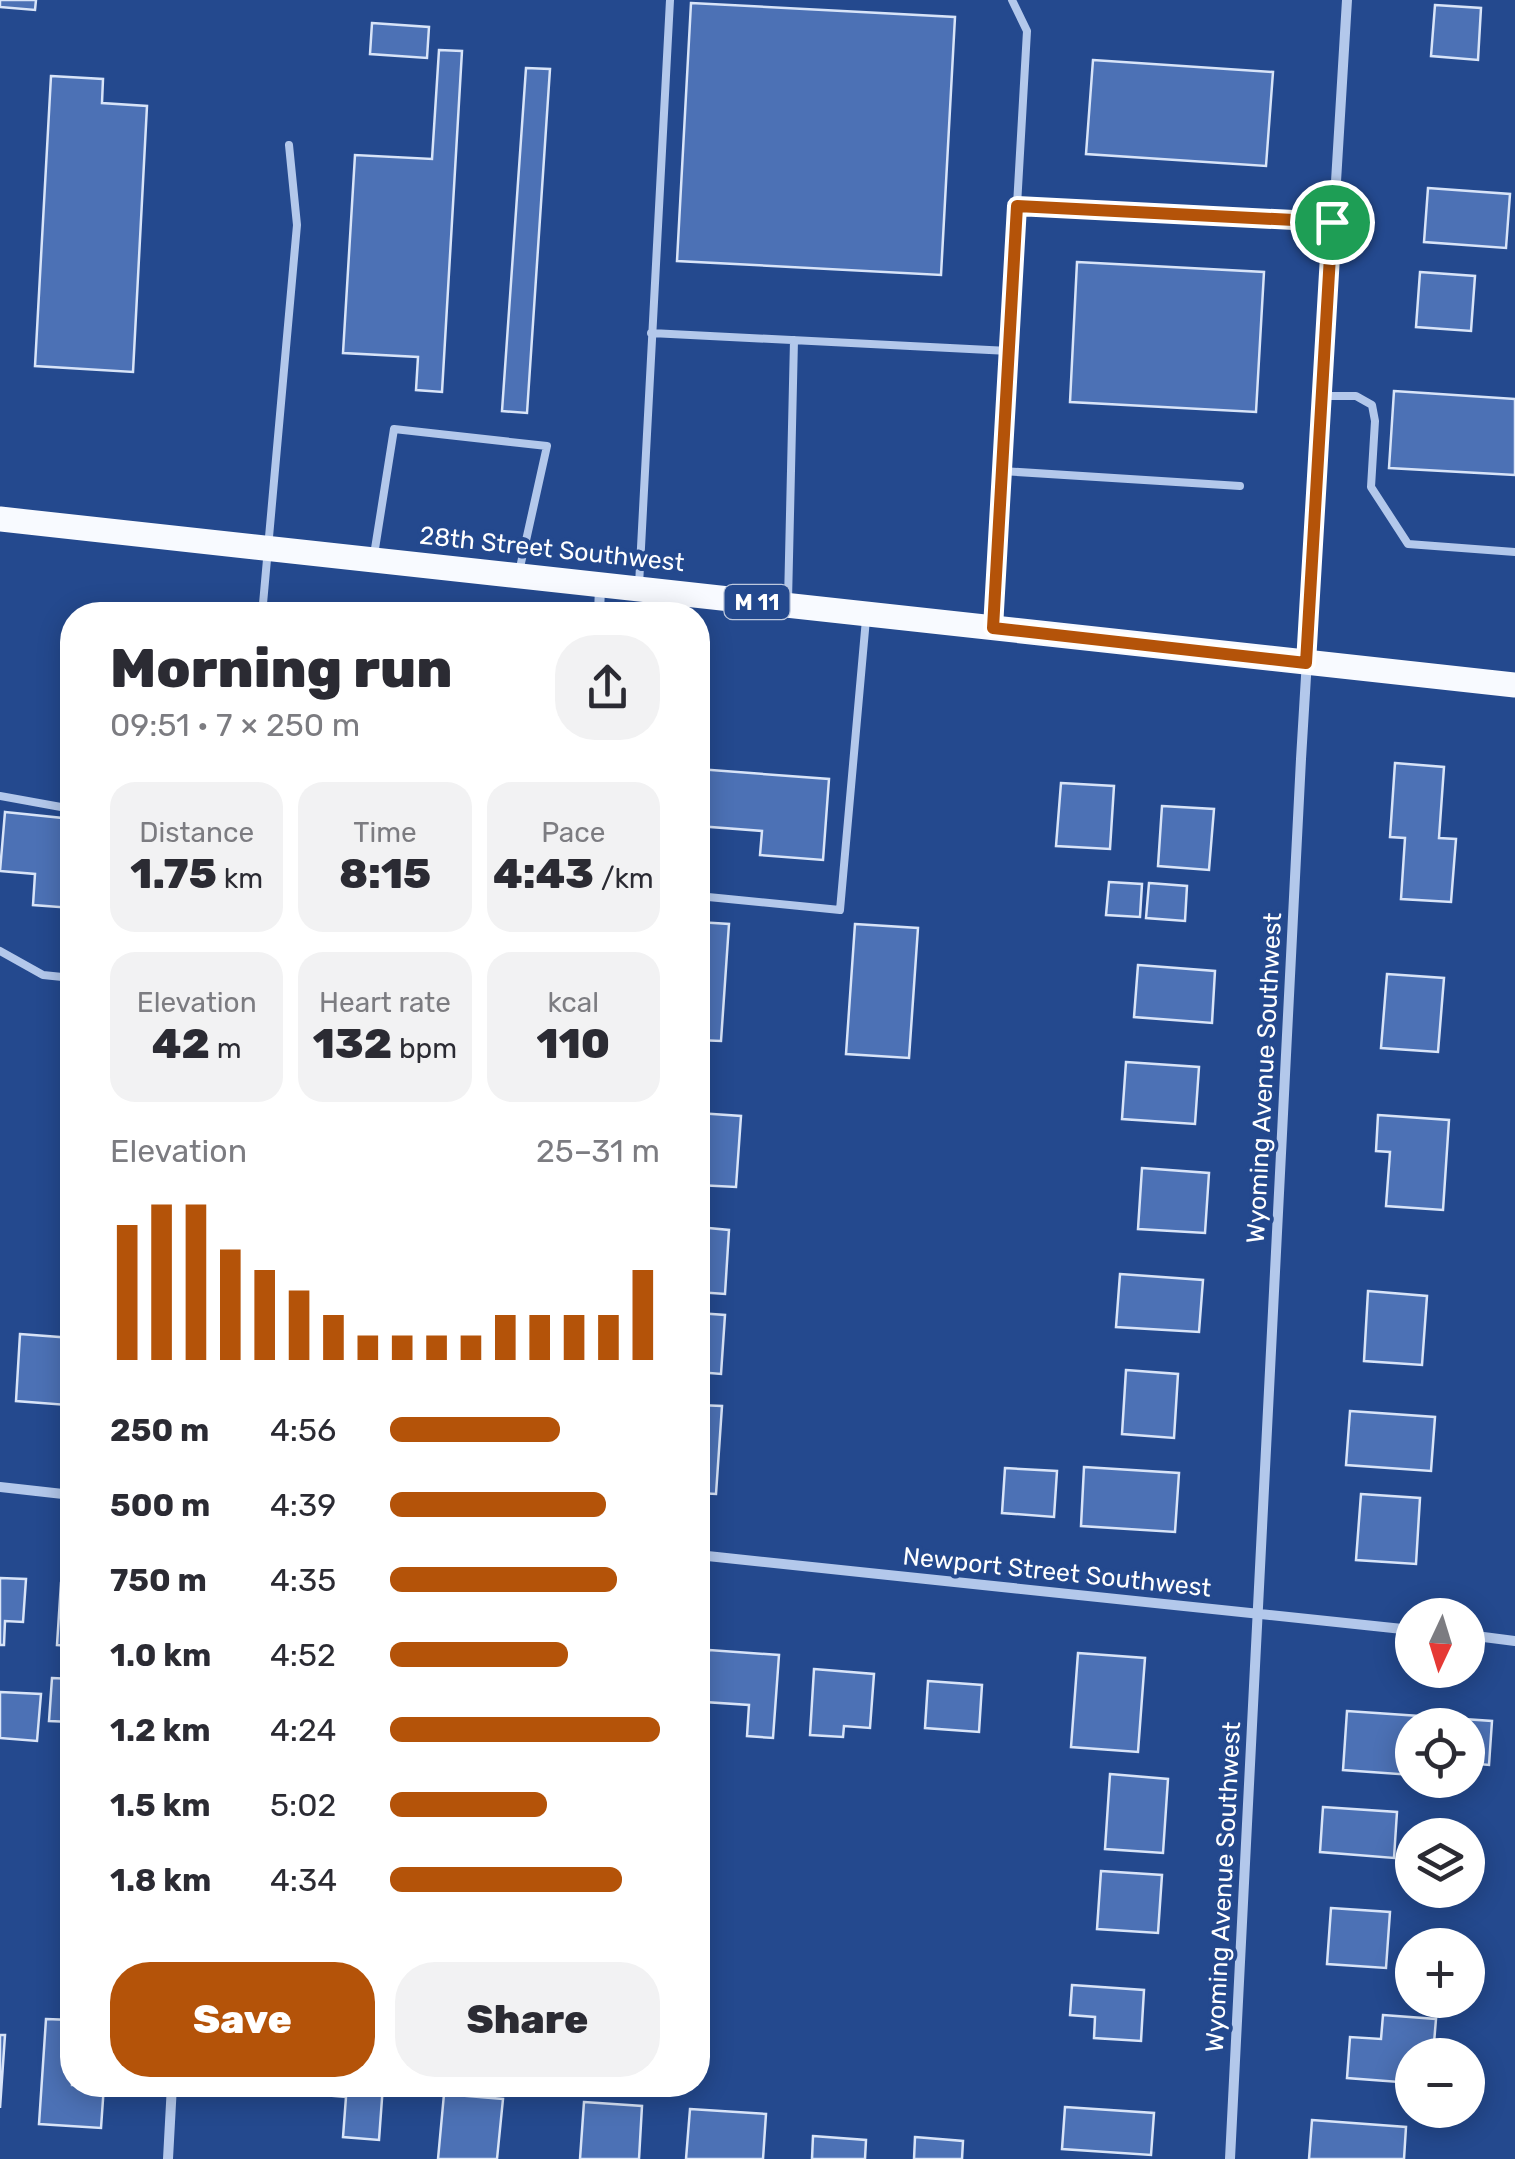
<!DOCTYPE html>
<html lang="en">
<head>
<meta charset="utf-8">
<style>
  :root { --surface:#fff; --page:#f2f2f3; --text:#2b2b33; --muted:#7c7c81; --accent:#b45309 }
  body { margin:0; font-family:Rubik,sans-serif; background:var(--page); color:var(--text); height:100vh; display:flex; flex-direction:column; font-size:38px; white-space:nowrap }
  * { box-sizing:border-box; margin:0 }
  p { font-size:32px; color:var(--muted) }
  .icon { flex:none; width:55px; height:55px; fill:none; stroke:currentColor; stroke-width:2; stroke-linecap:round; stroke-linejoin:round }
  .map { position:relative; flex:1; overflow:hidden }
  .sheet { position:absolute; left:60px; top:602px; width:650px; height:1495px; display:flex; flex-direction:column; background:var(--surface); border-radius:40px; box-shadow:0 5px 25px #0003 }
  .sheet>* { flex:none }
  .needle { width:65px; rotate:184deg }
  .buttons { position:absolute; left:1395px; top:1598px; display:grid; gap:20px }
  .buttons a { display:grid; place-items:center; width:90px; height:90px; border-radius:50%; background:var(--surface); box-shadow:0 5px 25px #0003; font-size:50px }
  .pin { position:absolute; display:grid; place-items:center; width:85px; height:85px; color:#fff; margin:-42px; border:5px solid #fff; border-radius:50%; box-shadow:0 2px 10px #0007 }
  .round { display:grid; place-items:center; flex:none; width:105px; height:105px; border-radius:40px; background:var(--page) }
  .headline { display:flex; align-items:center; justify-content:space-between; height:170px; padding:0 50px }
  h1 { font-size:55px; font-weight:800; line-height:75px }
  .metrics { display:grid; grid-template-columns:repeat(3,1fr); gap:15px; height:170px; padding:10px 50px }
  .metrics div { display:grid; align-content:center; border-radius:25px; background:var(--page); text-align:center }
  .metrics b { font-size:42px; font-weight:800 }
  .metrics small { font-size:28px; font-weight:400 }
  .metrics p { font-size:28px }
  .chart { height:280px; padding:20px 50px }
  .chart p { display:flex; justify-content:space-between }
  .chart svg { width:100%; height:180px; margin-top:10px; stroke:var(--accent); stroke-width:6 }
  .primary-button { display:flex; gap:20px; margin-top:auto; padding:20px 50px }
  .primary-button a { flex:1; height:115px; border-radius:40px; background:var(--accent); color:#fff; font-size:40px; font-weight:800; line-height:115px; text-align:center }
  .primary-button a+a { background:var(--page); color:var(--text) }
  ul { padding:0 50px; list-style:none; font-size:32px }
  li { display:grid; grid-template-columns:160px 120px 1fr; align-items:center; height:75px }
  li i { height:25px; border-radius:12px; background:var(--accent) }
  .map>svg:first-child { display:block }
  .building { fill:#4c71b5; stroke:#d8e4f8; stroke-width:2.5 }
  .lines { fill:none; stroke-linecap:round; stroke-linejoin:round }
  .lane { stroke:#b3c8eb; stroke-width:8 }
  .street { stroke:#b3c8eb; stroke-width:10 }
  .primary { stroke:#f8faff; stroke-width:25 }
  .route-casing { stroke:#fff; stroke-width:20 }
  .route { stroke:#b45309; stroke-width:12 }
  .labels { text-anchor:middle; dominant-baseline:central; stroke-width:8; stroke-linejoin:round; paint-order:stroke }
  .shield { fill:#24498e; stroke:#bdc8dd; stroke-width:2.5 }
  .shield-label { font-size:22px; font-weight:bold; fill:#fff }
  .street-label { font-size:25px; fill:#fff; stroke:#24498e }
</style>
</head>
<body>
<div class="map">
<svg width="1515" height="2159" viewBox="0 0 1515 2159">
  <rect width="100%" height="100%" fill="#24498e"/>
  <path class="building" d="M0 0H36L35 10 0 7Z
    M691 3 955 17 941 275 677 261Z
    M1435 5 1481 8 1478 60 1431 56Z
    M372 23 429 27 427 58 370 54Z
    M439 50 462 51 442 392 416 390 418 357 343 353 355 155 432 159Z
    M1093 60 1273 72 1266 166 1086 154Z
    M526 68 550 69 527 413 502 411Z
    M51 76 103 79 102 103 147 106 133 372 35 366Z
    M1428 188 1510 194 1506 248 1424 242Z
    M1077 262 1264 272 1256 412 1070 402Z
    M1420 272 1475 276 1471 331 1416 327Z
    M1394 391 1515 399V475L1389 468Z
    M1395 763 1444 767 1439 838 1456 839 1451 902 1401 899 1405 838 1390 837Z
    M698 769 829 779 823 860 760 855 762 831 698 826Z
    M1061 783 1114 786 1110 849 1056 846Z
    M1162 806 1214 809 1209 870 1158 866Z
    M5 812 72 819V908L33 905 35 874 0 871Z
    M1109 882 1142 884 1140 917 1106 915Z
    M1149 883 1187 886 1185 921 1146 918Z
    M698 922 729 924 721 1041 698 1040Z
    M855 924 918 928 909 1058 846 1054Z
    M1138 965 1215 971 1212 1023 1134 1017Z
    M1387 974 1444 978 1438 1052 1381 1048Z
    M1126 1062 1199 1067 1195 1124 1122 1119Z
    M698 1113 741 1116 736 1187 698 1185Z
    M1378 1115 1449 1120 1443 1210 1386 1206 1390 1152 1376 1151Z
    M1142 1168 1209 1173 1205 1233 1138 1229Z
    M698 1227 729 1230 725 1294 698 1292Z
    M1120 1274 1203 1280 1199 1332 1116 1327Z
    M1368 1291 1427 1296 1422 1365 1364 1361Z
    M698 1313 725 1315 721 1374 698 1372Z
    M20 1334 72 1338 67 1405 16 1401Z
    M1126 1370 1178 1374 1174 1438 1122 1434Z
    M698 1405 722 1406 716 1494 698 1493Z
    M1350 1411 1435 1417 1431 1471 1346 1465Z
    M1084 1467 1179 1473 1175 1532 1081 1526Z
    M1005 1468 1057 1471 1054 1517 1002 1513Z
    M1361 1494 1420 1498 1416 1564 1356 1560Z
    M0 1578 26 1579 23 1622 5 1621 4 1645H0Z
    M61 1583 72 1584V1646L57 1645Z
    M709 1650 779 1655 773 1738 747 1736 749 1705 705 1702Z
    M1078 1653 1145 1658 1138 1752 1071 1747Z
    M814 1669 874 1674 870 1728 844 1726 843 1737 810 1735Z
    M52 1678 72 1679V1722L49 1721Z
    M928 1681 982 1685 979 1732 925 1728Z
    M0 1692 41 1694 37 1741 0 1738Z
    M1347 1711 1492 1721 1489 1765 1468 1763V1725H1412V1775L1343 1770Z
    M1110 1774 1168 1779 1163 1853 1105 1849Z
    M1323 1807 1397 1812 1394 1858 1320 1852Z
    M1101 1871 1162 1875 1158 1933 1097 1929Z
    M1331 1908 1390 1912 1386 1968 1327 1964Z
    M1072 1985 1144 1990 1141 2041 1094 2038 1095 2017 1070 2015Z
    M1383 2015 1436 2019 1433 2055H1412V2083L1347 2078 1350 2037 1381 2039Z
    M46 2019 72 2020V2085H104L101 2128 39 2124Z
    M0 2035H5L0 2108Z
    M279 2085H383L379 2140 343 2137 346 2097 279 2091Z
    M444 2094 503 2099 497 2159H438Z
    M584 2102 642 2106 639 2159H580Z
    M1065 2107 1154 2113 1151 2155 1062 2149Z
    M690 2109 766 2114 763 2159H686Z
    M1312 2120 1406 2127 1404 2159H1309Z
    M813 2136 866 2140 865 2159H812Z
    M915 2137 963 2141 962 2159H914Z"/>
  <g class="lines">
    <path class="lane" d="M1017 205 1332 222
      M651 333 1009 351
      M1322 396H1356L1372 405 1375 421 1371 487 1408 544 1515 552
      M1002 471 1240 486
      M374 555 394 429 547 446 519 572
      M639 585 670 0
      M788 601 794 340
      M262 615 297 225 289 145
      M993 624 1027 31 1012 0
      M0 796 72 809
      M698 896 840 910 866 619
      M0 951 43 975 72 978"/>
    <path class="street" d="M599 615 600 586
      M0 1487 72 1495
      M698 1555 1412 1630
      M1468 1635 1515 1641
      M168 2159 172 2085
      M1230 2159 1301 759 1347 0"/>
    <path class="primary" d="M0 519 1515 685"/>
  </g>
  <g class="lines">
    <g class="route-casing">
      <path id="route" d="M1017 206 1332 222 1306 663 993 628Z"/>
    </g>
    <use href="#route" class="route"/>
  </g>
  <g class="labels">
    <rect class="shield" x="724.5" y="585" width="65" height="34" rx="8"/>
    <g class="shield-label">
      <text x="757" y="602">M 11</text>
    </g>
    <g class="street-label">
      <text transform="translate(552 549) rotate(6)">28th Street Southwest</text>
      <text transform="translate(1264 1078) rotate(-87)">Wyoming Avenue Southwest</text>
      <text transform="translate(1057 1572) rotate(6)">Newport Street Southwest</text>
      <text transform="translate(1223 1887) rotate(-87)">Wyoming Avenue Southwest</text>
    </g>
  </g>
</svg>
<div class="buttons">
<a><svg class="needle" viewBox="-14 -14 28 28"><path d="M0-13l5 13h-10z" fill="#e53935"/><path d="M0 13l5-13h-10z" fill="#7c7c81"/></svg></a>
<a><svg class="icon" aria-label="locate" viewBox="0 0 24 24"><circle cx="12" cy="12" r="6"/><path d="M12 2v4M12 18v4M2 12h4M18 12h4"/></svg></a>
<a><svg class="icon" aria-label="layers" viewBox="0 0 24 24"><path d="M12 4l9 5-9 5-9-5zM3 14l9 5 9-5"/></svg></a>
<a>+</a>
<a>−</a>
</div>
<div class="pin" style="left:1332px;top:222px;background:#1e9e55"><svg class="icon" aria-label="arrive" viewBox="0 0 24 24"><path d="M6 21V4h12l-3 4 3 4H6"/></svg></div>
<section class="sheet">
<div class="headline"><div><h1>Morning run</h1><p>09:51 · 7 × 250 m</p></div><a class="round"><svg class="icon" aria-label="share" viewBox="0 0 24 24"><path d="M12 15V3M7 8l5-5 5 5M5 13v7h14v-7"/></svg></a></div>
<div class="metrics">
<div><p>Distance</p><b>1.75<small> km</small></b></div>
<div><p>Time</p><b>8:15</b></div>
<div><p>Pace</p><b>4:43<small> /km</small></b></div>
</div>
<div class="metrics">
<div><p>Elevation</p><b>42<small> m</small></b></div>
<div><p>Heart rate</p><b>132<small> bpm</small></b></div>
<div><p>kcal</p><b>110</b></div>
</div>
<div class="chart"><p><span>Elevation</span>25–31 m</p>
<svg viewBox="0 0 160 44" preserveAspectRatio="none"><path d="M5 44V11M15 44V6M25 44V6M35 44V17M45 44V22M55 44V27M65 44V33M75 44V38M85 44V38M95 44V38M105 44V38M115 44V33M125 44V33M135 44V33M145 44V33M155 44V22"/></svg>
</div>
<ul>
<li><b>250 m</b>4:56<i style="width:63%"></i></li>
<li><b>500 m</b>4:39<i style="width:80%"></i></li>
<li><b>750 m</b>4:35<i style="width:84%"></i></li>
<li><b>1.0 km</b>4:52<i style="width:66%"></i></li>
<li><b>1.2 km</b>4:24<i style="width:100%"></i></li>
<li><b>1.5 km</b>5:02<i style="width:58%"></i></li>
<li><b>1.8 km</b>4:34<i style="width:86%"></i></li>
</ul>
<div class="primary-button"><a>Save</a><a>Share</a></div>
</section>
</div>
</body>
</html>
